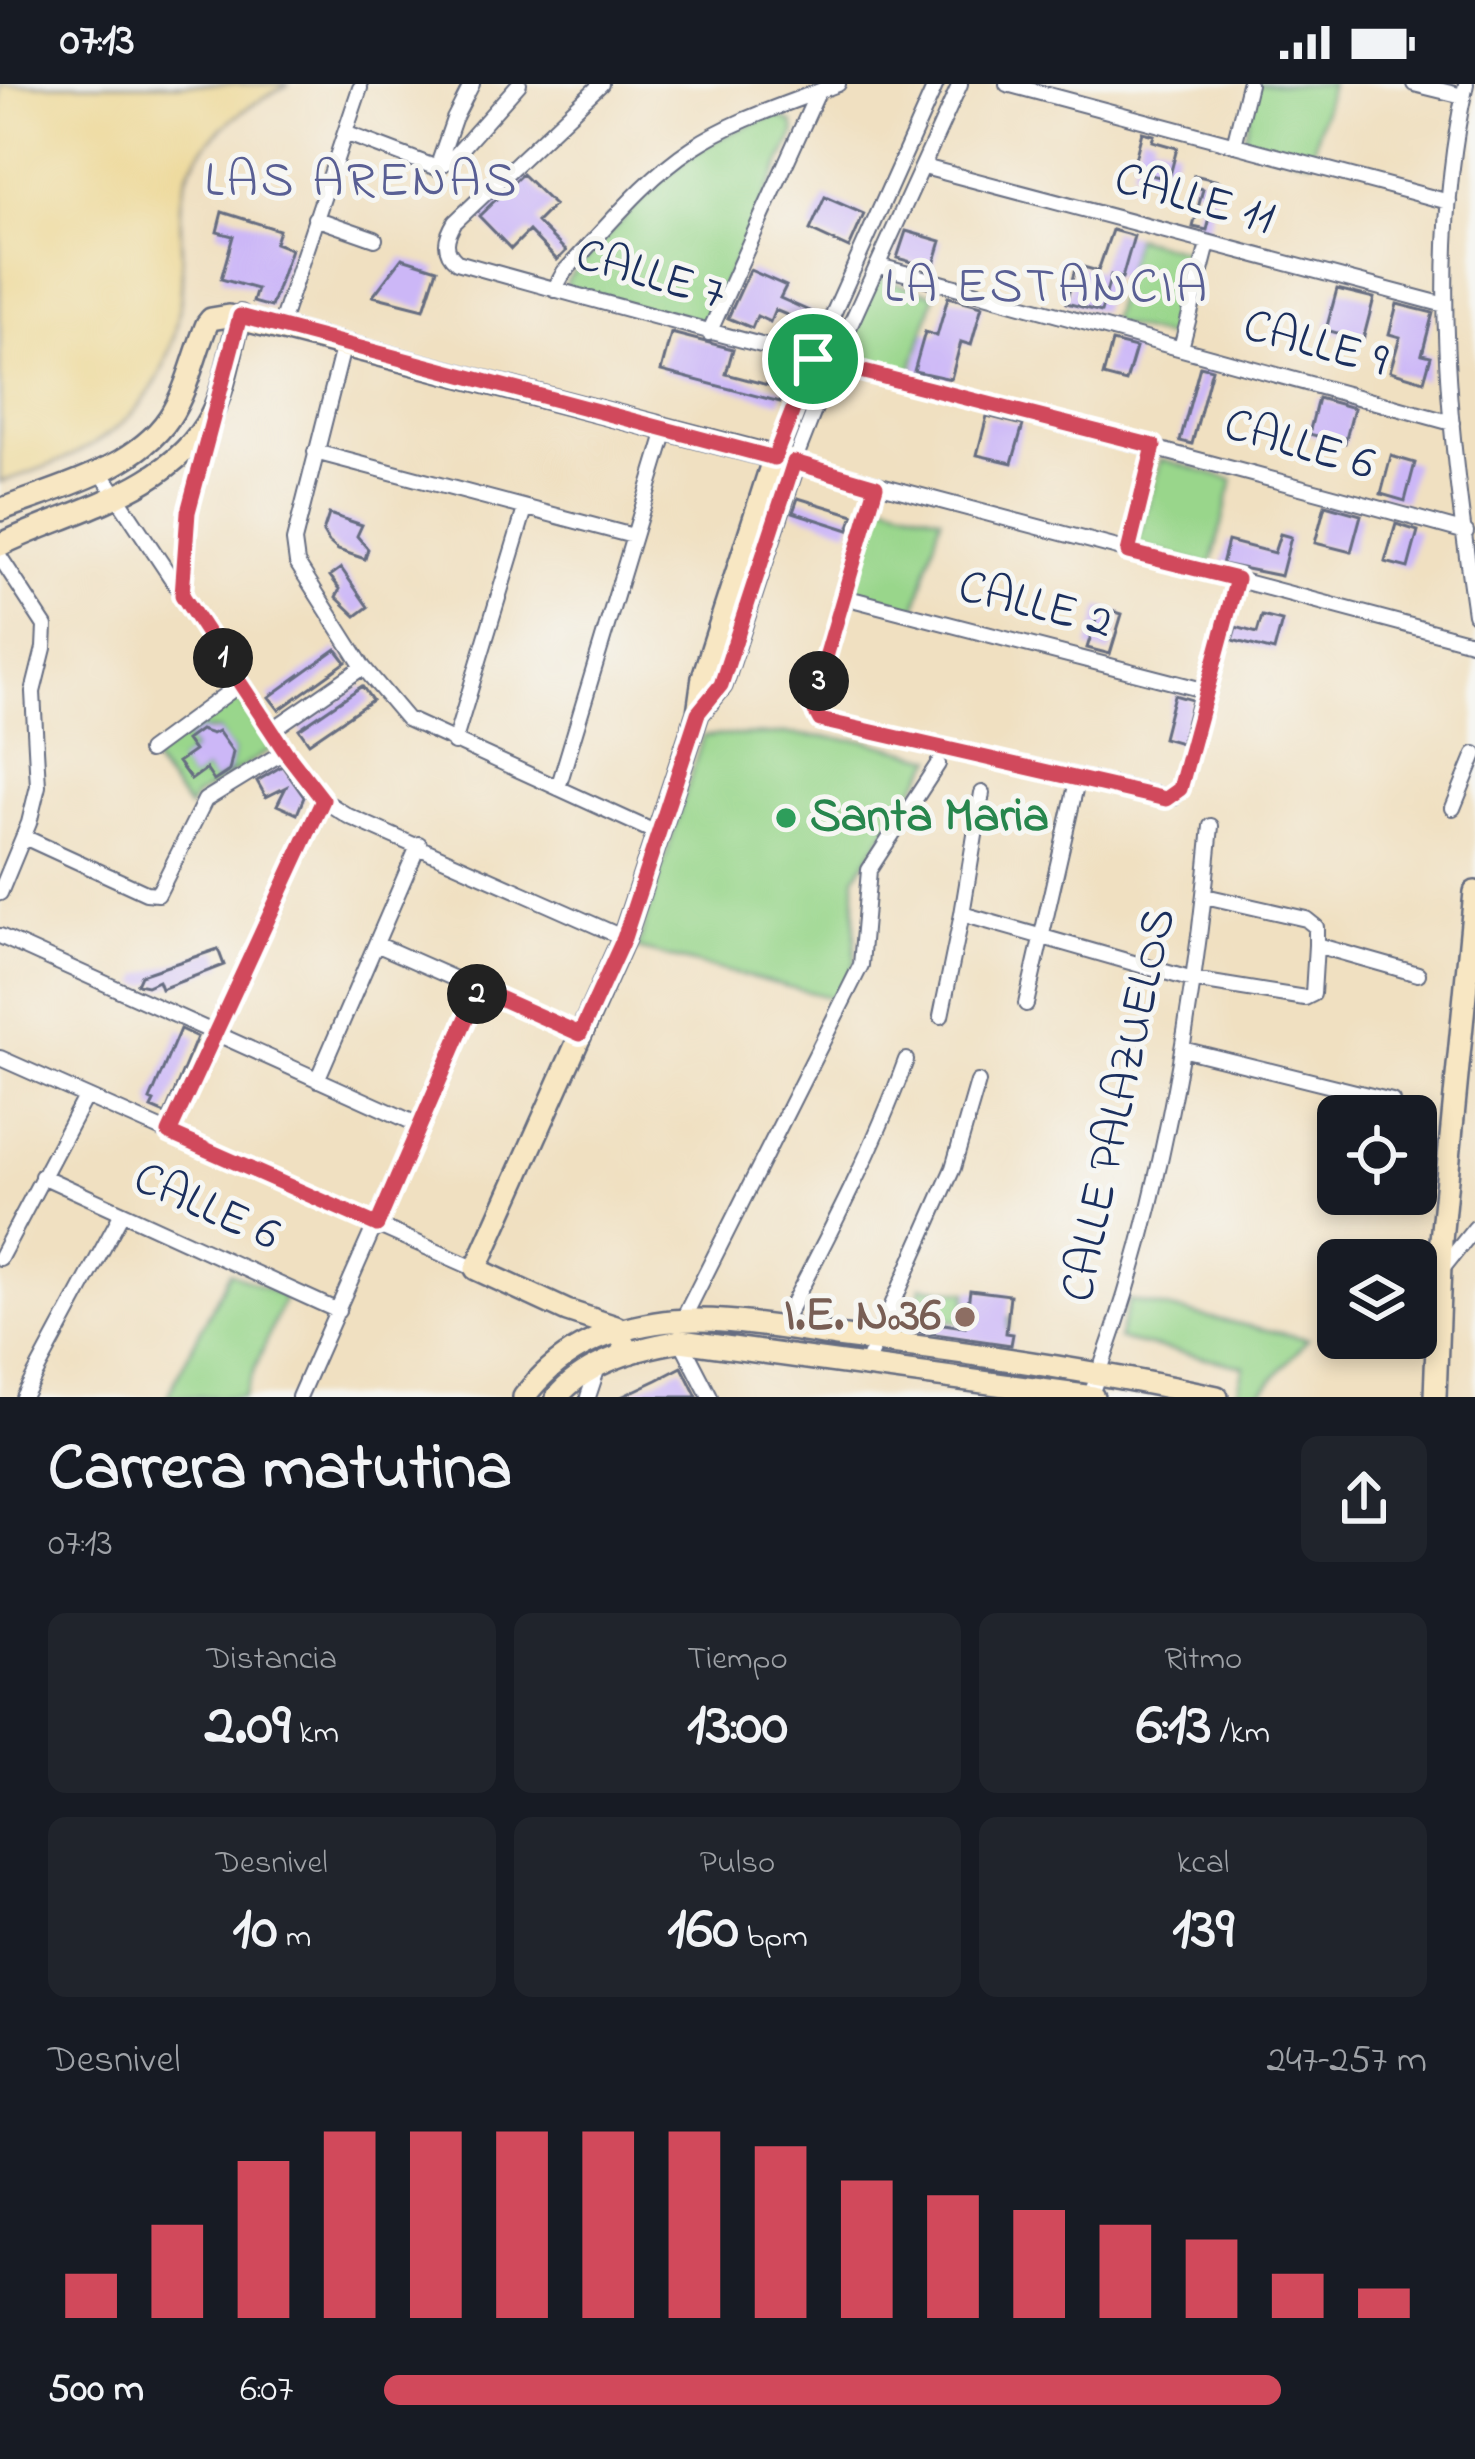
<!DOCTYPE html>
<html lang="es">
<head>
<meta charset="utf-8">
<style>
  :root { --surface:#171b24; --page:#20242c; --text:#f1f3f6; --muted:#9ea1a6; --accent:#d1495b }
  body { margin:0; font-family:"Indie Flower",sans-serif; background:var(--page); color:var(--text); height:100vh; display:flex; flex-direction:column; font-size:45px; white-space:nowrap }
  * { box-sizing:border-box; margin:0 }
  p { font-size:39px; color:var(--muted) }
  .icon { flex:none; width:66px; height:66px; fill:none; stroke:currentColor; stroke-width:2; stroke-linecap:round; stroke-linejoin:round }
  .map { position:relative; height:1313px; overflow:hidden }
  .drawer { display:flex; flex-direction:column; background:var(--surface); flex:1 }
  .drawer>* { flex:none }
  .buttons { position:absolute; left:1317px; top:1011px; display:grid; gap:24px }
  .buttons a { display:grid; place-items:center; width:120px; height:120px; border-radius:18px; background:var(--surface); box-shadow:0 6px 18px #0003; font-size:60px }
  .pin { position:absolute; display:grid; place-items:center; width:102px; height:102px; color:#fff; margin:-51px; border:6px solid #fff; border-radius:50%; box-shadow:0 3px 12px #0007 }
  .km { position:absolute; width:60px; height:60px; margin:-30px; border-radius:50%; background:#222; color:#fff; font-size:33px; line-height:60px; text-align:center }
  .round { display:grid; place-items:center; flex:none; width:126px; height:126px; border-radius:18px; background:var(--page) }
  .overview { display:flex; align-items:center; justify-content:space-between; height:204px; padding:0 48px }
  h1 { font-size:66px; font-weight:800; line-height:90px }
  .figures { display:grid; grid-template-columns:repeat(3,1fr); gap:18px; height:204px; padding:12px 48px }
  .figures div { display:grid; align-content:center; border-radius:18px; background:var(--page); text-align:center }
  .figures b { font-size:60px; font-weight:800 }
  .figures small { font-size:33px; font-weight:400 }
  .figures p { font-size:33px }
  .chart { height:336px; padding:24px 48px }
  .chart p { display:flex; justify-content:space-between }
  .chart svg { width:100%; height:216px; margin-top:12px; stroke:var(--accent); stroke-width:6 }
  ul { padding:0 48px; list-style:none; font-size:39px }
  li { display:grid; grid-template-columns:192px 144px 1fr; align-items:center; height:90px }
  li i { height:30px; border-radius:15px; background:var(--accent) }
  .status { display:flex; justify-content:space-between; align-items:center; height:84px; padding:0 60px; background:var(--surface); direction:ltr }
  .status svg { height:33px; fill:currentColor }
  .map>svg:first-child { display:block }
  .green { fill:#99d68b; stroke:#5a8274; stroke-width:3; fill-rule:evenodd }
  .sand { fill:#eeda9e; stroke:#84847e; stroke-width:3 }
  .building { fill:#ccb7f7 }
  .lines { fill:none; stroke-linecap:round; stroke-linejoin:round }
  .street-casing { stroke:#666d81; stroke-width:18 }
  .secondary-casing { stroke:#666d81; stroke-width:26 }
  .street { stroke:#fff; stroke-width:14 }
  .secondary { stroke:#f8e7c3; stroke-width:21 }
  .route-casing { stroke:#fff; stroke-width:24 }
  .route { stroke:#d1495b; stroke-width:15 }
  .leisure-dot { fill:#2e9e5b; stroke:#f6f6f2; stroke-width:4.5 }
  .education-dot { fill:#8d6e63; stroke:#f6f6f2; stroke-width:4.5 }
  .labels { text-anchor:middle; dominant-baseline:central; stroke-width:10; stroke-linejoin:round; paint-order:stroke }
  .street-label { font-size:48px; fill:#1b2f5e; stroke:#f6f6f2 }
  .leisure-label { font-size:48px; font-weight:bold; fill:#27864d; stroke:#f6f6f2; text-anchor:start }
  .education-label { font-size:48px; font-weight:bold; fill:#785e54; stroke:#f6f6f2; text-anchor:end }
  .neighbourhood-label { font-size:51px; letter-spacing:3px; fill:#595f94; stroke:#f6f6f2 }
</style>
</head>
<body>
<div class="status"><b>07:13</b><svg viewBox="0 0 49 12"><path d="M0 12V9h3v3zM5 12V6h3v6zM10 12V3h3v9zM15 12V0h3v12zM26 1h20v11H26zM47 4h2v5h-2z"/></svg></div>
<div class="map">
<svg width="1475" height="1313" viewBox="0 0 1475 1313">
  <rect width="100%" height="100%" fill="#f6f6f2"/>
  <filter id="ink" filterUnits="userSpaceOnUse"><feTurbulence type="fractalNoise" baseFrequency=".00833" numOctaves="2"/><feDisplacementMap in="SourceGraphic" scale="24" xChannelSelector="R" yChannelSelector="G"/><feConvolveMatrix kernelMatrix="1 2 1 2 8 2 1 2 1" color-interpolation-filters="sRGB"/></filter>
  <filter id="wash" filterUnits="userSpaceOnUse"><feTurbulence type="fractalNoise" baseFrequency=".004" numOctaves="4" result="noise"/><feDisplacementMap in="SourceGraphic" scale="48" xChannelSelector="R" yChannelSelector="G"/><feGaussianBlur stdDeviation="2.7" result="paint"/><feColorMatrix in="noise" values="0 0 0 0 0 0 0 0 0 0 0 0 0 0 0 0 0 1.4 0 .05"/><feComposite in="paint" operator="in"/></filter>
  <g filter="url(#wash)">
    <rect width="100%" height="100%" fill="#f0e0c1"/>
    <path class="green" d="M1256 0H1331L1310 77 1243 58Z
      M776 31 793 39 795 48 707 237 698 242 570 208 566 199 571 191C615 146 667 80 724 52 740 44 759 38 776 31Z
      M1134 153 1196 170 1175 255 1110 238Z
      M876 194 935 210 909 295 842 276 841 271Z
      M1161 375 1233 396 1211 482 1136 461Z
      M878 416 941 433 916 525 852 510Z
      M236 610 271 665 195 713 189 724 149 673ZM200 646 218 647 233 668 229 687 214 697 206 685 191 695 179 678 193 667 187 656Z
      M788 650 867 657 934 674 855 793V878L837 915 637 865 703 652Z
      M230 1188 285 1213 243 1313H167Z
      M921 1202 967 1208 965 1227 1010 1234 1008 1245 917 1232Z
      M1129 1216 1308 1255 1257 1313 1237 1309 1244 1282 1118 1255Z"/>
    <path class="sand" d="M0 0H290C252 19 214 43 192 81 175 112 182 147 182 181 183 311 119 364 0 398Z"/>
    <g id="blocks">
      <path class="building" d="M1142 48 1154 51 1152 57 1177 64 1169 95 1132 87Z
        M522 90 554 121 537 138 566 167 557 176 529 147 511 165 479 132Z
        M1194 91 1219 97 1207 146 1193 143 1203 105 1191 102Z
        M825 113 864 130 849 164 810 146Z
        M222 128 279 146 275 159 291 165 271 223 253 218 257 205 221 195 233 152 217 148Z
        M1112 146 1134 152 1122 194 1111 191 1101 228 1066 219 1076 181 1098 187Z
        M906 147 941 157 933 184 897 174Z
        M402 174 437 185 424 225 373 212Z
        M750 186 786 202 780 214 818 231 813 242 775 226 770 238 757 232 752 244 728 234Z
        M1337 205 1374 214 1363 256 1326 246Z
        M948 213 982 222 971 261 961 258 951 295 914 287 925 248 937 252Z
        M1397 220 1433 229 1422 270 1431 272 1424 297 1390 287 1400 253 1389 250Z
        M671 249 733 265 726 290 783 305 780 318 661 287Z
        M1112 258 1136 264 1126 298 1103 292Z
        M1200 282 1212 285 1192 360 1180 357Z
        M1318 314 1354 324 1345 359 1309 350Z
        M987 332 1023 341 1012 379 977 371Z
        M1391 372 1415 379 1405 417 1381 410Z
        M798 414 854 431 849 446 793 428Z
        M1325 421 1361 431 1351 468 1315 459Z
        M329 430 362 441 357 452 368 465 365 475 338 466 329 458 323 448Z
        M1396 440 1418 447 1408 484 1385 478Z
        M1280 450 1291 453 1281 492 1222 480 1228 457 1274 469Z
        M341 484 368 523 356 532 336 513 340 505 330 492Z
        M1100 523 1122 530 1110 570 1087 564Z
        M1262 532 1282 537 1274 567 1232 556 1236 543 1257 549Z
        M336 565 346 578 279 626 269 613Z
        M362 602 372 616 309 659 299 645Z
        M1174 611 1192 616 1181 659 1163 654Z
        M200 646 212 650 218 647 233 668 229 687 214 697 206 685 191 696 178 678 194 667 186 656Z
        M282 682 304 713 297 730 277 721 286 703 266 713 257 697Z
        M218 865 224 881 161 905 158 897 147 902 137 900 141 891Z
        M180 945 197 953 165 1030 151 1024 154 1018 150 1016Z
        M970 1206 1010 1211 1006 1249 1013 1250 1011 1261 914 1247 915 1236 965 1243Z
        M682 1283 697 1313H621L657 1296Z"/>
    </g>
  </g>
  <g filter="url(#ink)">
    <use href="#blocks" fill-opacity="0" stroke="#666d81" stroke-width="3"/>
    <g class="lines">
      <g class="street-casing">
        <path id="street" d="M601 0 455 138C446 153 442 166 457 178 792 273 1130 355 1466 448
          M960 0 832 281 794 378 1475 559
          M1007 0 1449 118
          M1414 0 1463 12
          M1466 0C1427 174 1450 355 1475 530
          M345 49 437 84 455 72 519 0
          M1234 61 1249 0
          M924 83 1445 221
          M437 84 454 35 472 0
          M315 134 375 155
          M879 182 1452 339
          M554 206 564 188C604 147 643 96 692 64 735 35 790 19 838 0
          M280 242 360 4
          M709 249 818 8
          M344 260 294 457 297 479 363 583 407 635 659 750
          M1181 264 1208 160
          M315 368 633 452
          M774 373 813 275 936 0
          M100 387 303 692 323 716 348 732 624 854
          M876 402 812 621 820 636 1172 714 1180 705 1237 495
          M1128 468 1154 362
          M0 473 45 542 44 564 33 608 38 702 29 739 0 809
          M182 511 188 428 210 339
          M844 513 1207 607
          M272 646 363 583
          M454 659 525 425
          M149 667 240 600
          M558 704 666 346
          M982 709 962 830 1193 896 1305 914 1313 910 1316 861
          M1453 724 1475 670
          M24 753 146 809 158 810 205 716 285 667
          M1205 812 1306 835 1316 843V861L1418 890
          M0 852 421 1042
          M376 860 580 950
          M1026 920 1075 706
          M941 932 962 830
          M1182 965 1392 1017
          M0 974 476 1185
          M317 996 419 760
          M169 1050 323 716
          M42 1092 338 1227
          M0 1174 85 1013
          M1443 1184 1475 1144
          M682 1237 861 881 869 786 938 680
          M780 1244C826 1156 872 1070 906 976
          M681 1257 710 1313
          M866 1280 953 1084 978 998
          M23 1313 122 1129
          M299 1313 479 905
          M588 1313 598 1283
          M1090 1313C1158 1138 1194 929 1211 742"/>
      </g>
      <g class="secondary-casing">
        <path id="secondary" d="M0 426C56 404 134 386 169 334 188 305 194 271 207 240L211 235 229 232 794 378 721 601 698 629
          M0 461C71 426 171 408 211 331 226 302 231 263 240 232
          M629 1269 616 1243 567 1227 476 1185 624 854 698 629 703 593 774 373
          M524 1313C557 1269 600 1248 655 1239 714 1230 779 1244 837 1252 964 1268 1092 1286 1217 1313
          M557 1313C586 1278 637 1264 681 1257L1093 1313
          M1435 1313 1441 1156 1475 808"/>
      </g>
      <use href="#street" class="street"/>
      <use href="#secondary" class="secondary"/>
    </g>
  </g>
  <g class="lines" filter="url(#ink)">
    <g class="route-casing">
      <path id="route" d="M240 232 774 374 813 275 1154 362 1128 468 1237 495 1180 705 1166 715 820 636 812 621 876 402 794 378 721 601 698 629 624 854 580 950 479 905 377 1141 169 1049 323 716 285 667 182 511 188 428Z"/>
    </g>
    <use href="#route" class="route"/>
  </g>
  <circle class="leisure-dot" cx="786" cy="734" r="12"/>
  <circle class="education-dot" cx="965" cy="1233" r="12"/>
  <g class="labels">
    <g class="street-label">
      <text transform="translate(1194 116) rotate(15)">CALLE 11</text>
      <text transform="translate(650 192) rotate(16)">CALLE 7</text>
      <text transform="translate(1315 261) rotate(15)">CALLE 9</text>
      <text transform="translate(1299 362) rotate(16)">CALLE 6</text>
      <text transform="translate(1035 522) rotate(14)">CALLE 2</text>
      <text transform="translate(1120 1021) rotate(-78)">CALLE PALAZUELOS</text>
      <text transform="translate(206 1124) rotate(24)">CALLE 6</text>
    </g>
    <g class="leisure-label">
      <text x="810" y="734">Santa Maria</text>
    </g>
    <g class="education-label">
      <text x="941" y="1233">I.E. Nº36</text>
    </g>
    <g class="neighbourhood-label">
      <text x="362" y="98">LAS ARENAS</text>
      <text x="1047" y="204">LA ESTANCIA</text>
    </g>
  </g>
</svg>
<div class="buttons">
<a><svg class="icon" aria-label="locate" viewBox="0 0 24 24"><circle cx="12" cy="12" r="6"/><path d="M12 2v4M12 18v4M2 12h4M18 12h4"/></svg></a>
<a><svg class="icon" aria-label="layers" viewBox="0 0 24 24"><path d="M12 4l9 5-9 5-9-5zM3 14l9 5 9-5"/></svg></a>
</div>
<div class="pin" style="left:813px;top:275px;background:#1e9e55"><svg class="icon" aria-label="arrive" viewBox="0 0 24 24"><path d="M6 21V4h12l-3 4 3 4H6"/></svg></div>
<b class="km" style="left:223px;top:574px">1</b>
<b class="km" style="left:477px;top:910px">2</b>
<b class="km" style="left:819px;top:597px">3</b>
</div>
<section class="drawer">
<div class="overview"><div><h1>Carrera matutina</h1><p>07:13</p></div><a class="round"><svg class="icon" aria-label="share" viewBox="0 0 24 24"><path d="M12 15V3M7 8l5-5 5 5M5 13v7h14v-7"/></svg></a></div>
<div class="figures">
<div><p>Distancia</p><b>2.09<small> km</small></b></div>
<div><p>Tiempo</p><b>13:00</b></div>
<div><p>Ritmo</p><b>6:13<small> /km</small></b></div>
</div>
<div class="figures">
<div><p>Desnivel</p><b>10<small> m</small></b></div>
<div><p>Pulso</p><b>160<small> bpm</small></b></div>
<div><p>kcal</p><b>139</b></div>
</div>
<div class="chart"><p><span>Desnivel</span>247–257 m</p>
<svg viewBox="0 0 160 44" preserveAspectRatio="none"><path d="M5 44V35M15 44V25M25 44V12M35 44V6M45 44V6M55 44V6M65 44V6M75 44V6M85 44V9M95 44V16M105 44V19M115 44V22M125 44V25M135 44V28M145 44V35M155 44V38"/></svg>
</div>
<ul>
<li><b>500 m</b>6:07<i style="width:86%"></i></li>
</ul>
</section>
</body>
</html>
